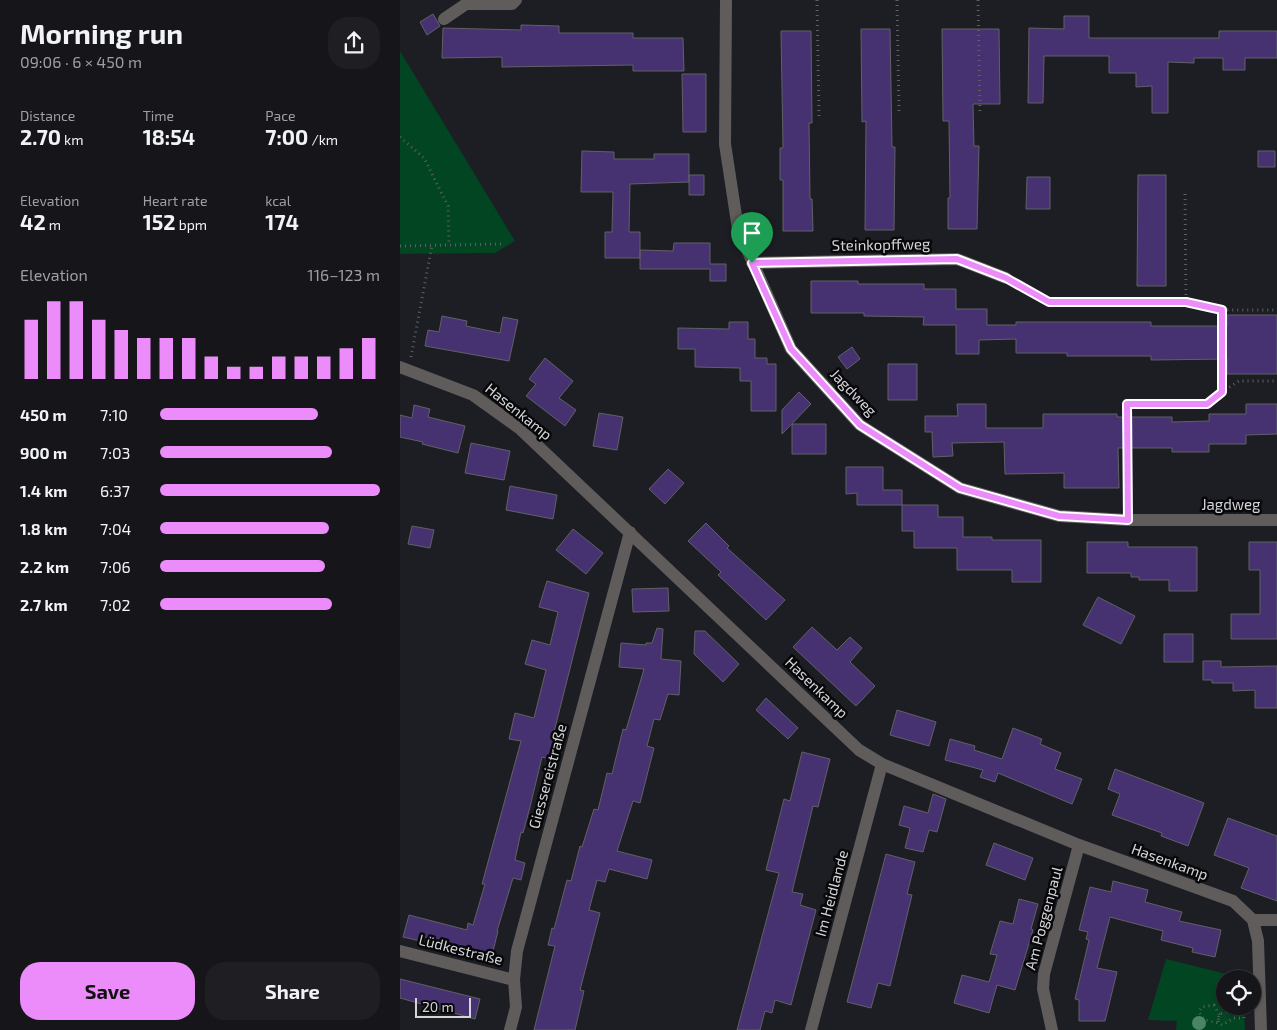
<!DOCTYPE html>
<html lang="en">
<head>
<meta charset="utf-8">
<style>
  :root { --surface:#16161a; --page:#1f1f23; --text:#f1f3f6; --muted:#9e9fa2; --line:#353539; --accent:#ec8cfa }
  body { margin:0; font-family:"Exo 2",sans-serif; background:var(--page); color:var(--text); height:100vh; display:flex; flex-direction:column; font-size:19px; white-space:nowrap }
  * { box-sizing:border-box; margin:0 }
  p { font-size:16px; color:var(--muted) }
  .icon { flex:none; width:28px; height:28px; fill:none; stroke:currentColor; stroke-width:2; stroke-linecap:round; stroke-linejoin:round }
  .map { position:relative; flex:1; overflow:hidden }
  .side { display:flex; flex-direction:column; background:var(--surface); width:400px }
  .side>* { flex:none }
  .controls { position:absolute; left:816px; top:970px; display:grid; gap:10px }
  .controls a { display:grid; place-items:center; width:45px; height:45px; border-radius:50%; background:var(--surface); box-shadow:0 1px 4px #0004,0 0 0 1px var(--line); font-size:25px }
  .scale { position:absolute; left:15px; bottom:12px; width:56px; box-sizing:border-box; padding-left:5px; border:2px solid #d4d5d8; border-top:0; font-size:14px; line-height:18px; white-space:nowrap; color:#d4d5d8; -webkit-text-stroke:4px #08080a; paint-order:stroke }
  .pin { position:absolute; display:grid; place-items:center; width:42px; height:42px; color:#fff; margin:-51px -21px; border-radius:50% 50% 50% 0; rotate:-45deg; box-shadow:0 0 5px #0007 }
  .pin .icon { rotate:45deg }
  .round { display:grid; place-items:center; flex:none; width:52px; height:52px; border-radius:20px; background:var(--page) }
  .overview { display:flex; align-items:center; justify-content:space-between; height:85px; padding:0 20px }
  h1 { font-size:28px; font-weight:700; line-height:38px }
  .figures { display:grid; grid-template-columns:repeat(3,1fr); gap:8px; height:85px; padding:5px 20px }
  .figures div { display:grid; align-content:center }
  .figures b { font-size:21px; font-weight:700 }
  .figures small { font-size:14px; font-weight:400 }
  .figures p { font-size:14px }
  .chart { height:140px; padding:10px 20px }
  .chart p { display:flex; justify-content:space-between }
  .chart svg { width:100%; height:90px; margin-top:5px; stroke:var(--accent); stroke-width:6 }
  .cta { display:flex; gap:10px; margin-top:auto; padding:10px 20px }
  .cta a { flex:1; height:58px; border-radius:20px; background:var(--accent); color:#111; font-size:20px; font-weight:700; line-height:58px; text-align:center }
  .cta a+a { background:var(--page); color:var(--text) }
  ul { padding:0 20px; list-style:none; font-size:16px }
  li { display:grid; grid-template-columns:80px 60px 1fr; align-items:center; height:38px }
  li i { height:12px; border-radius:6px; background:var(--accent) }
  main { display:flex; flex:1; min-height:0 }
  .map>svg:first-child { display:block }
  .green { fill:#014523 }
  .building { fill:#463271; stroke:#616066 }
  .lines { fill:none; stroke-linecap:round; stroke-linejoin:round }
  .path { stroke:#5e5f63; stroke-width:3; stroke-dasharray:1 4; stroke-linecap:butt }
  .minor { stroke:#5f5c5b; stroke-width:12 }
  .tree { fill:#4b8463 }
  .route-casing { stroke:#fff; stroke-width:10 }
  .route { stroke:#ec8cfa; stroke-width:6 }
  .labels { text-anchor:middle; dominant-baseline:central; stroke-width:5; stroke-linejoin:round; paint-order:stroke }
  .street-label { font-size:15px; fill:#d4d5d8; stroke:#08080a }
</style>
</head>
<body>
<main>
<section class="side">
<div class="overview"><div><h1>Morning run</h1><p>09:06 · 6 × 450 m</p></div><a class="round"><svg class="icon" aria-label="share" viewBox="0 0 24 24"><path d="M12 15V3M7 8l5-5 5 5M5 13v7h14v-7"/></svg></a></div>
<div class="figures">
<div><p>Distance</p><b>2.70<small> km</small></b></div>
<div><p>Time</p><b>18:54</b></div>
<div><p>Pace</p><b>7:00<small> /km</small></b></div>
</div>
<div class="figures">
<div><p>Elevation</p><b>42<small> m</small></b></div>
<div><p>Heart rate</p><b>152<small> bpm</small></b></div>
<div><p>kcal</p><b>174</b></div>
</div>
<div class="chart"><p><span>Elevation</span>116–123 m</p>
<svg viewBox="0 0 160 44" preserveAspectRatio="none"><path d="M5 44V15M15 44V6M25 44V6M35 44V15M45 44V20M55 44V24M65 44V24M75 44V24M85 44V33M95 44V38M105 44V38M115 44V33M125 44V33M135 44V33M145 44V29M155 44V24"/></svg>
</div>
<ul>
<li><b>450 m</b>7:10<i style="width:72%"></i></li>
<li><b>900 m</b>7:03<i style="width:78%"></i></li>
<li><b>1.4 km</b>6:37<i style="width:100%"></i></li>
<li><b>1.8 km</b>7:04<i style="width:77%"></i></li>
<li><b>2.2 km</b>7:06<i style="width:75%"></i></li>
<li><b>2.7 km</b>7:02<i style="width:78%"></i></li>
</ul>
<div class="cta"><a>Save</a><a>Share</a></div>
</section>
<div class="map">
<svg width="877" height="1030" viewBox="0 0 877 1030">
  <rect width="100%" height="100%" fill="#1d1e23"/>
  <path class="green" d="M0 51 115 241 95 253 0 254Z
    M766 959 843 978 825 979V1006H844L845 1030H776L777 1021 748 1020Z"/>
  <path class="building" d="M33 14 40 26 27 35 20 22Z
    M664 16H689V38H819V31H877V58H845V70H823V58H794V63L768 62V113H752V86L736 87V73H709V56H644L643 103H628L629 28 664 29Z
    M121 25 159 26V33H233V38H283L284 71H233V65L102 67V57L42 58 43 28 121 30Z
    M461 29H490L492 147H495L494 230H465L466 121 462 122Z
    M542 29H599L600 104H573L574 146H579L577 229H548V198H550L549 121H543Z
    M381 31H411L412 123H409L410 199H412L413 231H383V180H380V148H383Z
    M282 74H306V132H283Z
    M182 151 214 152V159H254V154H289V182L230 184 229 232H240V258H205V232H212L213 192H181Z
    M858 151H875V167H858Z
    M289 175H304V195H289Z
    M738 175H766V286H737Z
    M627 177H650V209H626Z
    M274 243H310V264H326V281H310V269H240V250L273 251Z
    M411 281H458V284H524V289H556V309H587V325H616V322H751V326H827V315H877V374H827V359L751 360V356H667V353H616V339L579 340V354H556V325H523L524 317 464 316V313H411Z
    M42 316 67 321 66 326 100 333 103 317 118 320 109 361 25 346 28 330 39 332Z
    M329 322H348V339H355V358H367V364H376V411H351V381H340V368L295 367V349H278V328L329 329Z
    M452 347 460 359 447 369 438 357Z
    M145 358 173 381 159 398 176 410 165 426 126 396 136 384 129 379Z
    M488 364H517V400H488Z
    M399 392 411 404 382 434V410Z
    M557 404H586V428H643V414H717V417H772V422L809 421V414H846V404H877V434L846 435V444H809V452H772V448H718L719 488H664V473L605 474 604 442 552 443 553 456 533 457 532 432H525V416H558Z
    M14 405 30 409 28 417 65 426 58 453 22 444 23 442 0 437V415L12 418Z
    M199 413 223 417 217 450 193 446Z
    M392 424H426V454H392Z
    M71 443 110 451 104 480 65 473Z
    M446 467H483V490H502V505H457V493L446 494Z
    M268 469 284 483 265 504 249 489Z
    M110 486 157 495 153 519 106 510Z
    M502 505H538V517H563V537H592V540H641V582H612V570H557V548H514V531H502Z
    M306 523 329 546 327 548 385 600 366 620 318 575 321 572 288 541Z
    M12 526 34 530 30 548 8 544Z
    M173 529 203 553 186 574 156 550Z
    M687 542H728V547H797V591H769V580H739V577H731V573H687Z
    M849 542H877V639H831V614H860V570H849Z
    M147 581 189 593 153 736 158 737 153 760 142 757 130 807 123 833 121 832 115 860 125 863 121 880 113 878 97 931H98L92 955 21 936 20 941 3 937 9 915 67 930 68 923 73 925 85 884H82L121 741 109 739 115 713 134 718 146 670 125 664 132 640 150 645 158 612 139 607Z
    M268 588 269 611 233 612 232 589Z
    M698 597 735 616 721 644 683 625Z
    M412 627 437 650 450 637 462 648 450 662 475 686 456 706 393 647Z
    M257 628 263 629 261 659 281 661 279 695 268 694 260 720 254 719 247 746 254 748 240 803 233 801 217 851 252 860 247 879 209 869 205 882 197 880 189 910 200 913 180 990 184 991 175 1030H134L155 946 148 945 152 928 154 929 167 880 171 881 180 846 182 847 194 809 198 810 207 773 212 774 223 729 226 730 244 669 219 667 221 643 246 645V643H252Z
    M295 631H305L339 664 323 682 294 654Z
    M764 634H793V662H764Z
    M803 661H821V667L877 666V708H855V690L833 691V683H812V680H803Z
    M366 698 398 728 388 739 356 710Z
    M497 710 536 722 529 746 490 735Z
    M613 728 642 739 640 744 661 753 655 769 682 779 672 804 598 773 595 782 580 777 583 770 545 760 550 739 575 746 574 750 602 759Z
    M402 752 430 759 418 807 413 806 392 892 403 894 400 905 416 910 391 1005 375 1000 372 1013 365 1011 360 1030H337L379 873 366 870 384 799 390 801Z
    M715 769 804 803 788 846 761 836 762 833 712 815 720 794 708 789Z
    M533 794 546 799 537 832 529 830 523 852 505 848 510 828 499 825 504 806 528 813Z
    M828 818 877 836V901L841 888 849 868 814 855Z
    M594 843 633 858 625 880 586 865Z
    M486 854 515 862 507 894 512 895 490 986 478 983 471 1008 447 1002Z
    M713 881 748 890 745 902 782 912 779 921 821 930 815 957 792 952 793 948 761 940 763 931 710 917 697 968 717 972 705 1021H679V1000L675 999 689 940 686 939 688 932 679 930 690 887 711 892Z
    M619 899 638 904 631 929 633 930 615 990 597 985 589 1013 554 1003 562 975 589 982 597 955 590 954 600 921 613 924Z
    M0 979 80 999 75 1019 0 998Z"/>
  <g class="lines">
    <path class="path" d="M417 0 419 116
      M497 0 499 113
      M578 0 580 114
      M0 137 24 158 48 206 49 245
      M785 194 786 302
      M0 246 101 244
      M618 285 649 303 786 302 822 310H877
      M822 310V392
      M11 357 32 245
      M727 506V404H807L822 392 839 381H877
      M814 1005 819 1014 818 1023C809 1021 802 1021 799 1011L802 1007Z
      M837 1009H844V1018H834L822 1025 818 1022 819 1014Z"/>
    <path class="minor" d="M326 0 325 144 338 229 391 349 460 425 560 488 659 516 727 520H877
      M44 19 66 4H112L116 0
      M352 263 557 259 606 278
      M0 367 73 395 119 428 459 750 482 764 679 845 833 901 853 920H877
      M853 920 858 941 861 1030
      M0 951 114 980
      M110 1030 116 1007 114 980 117 951 230 532
      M411 1030 482 764
      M652 1030 643 989 644 974 679 845"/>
  </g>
  <circle class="tree" cx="799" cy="1023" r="7"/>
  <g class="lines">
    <g class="route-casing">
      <path id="route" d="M557 259 606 278 649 302H786L822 310V392L807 404H727L728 520 659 516 560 488 460 425 391 349 352 263Z"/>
    </g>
    <use href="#route" class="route"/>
  </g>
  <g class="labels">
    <g class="street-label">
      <text transform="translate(481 244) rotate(-1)">Steinkopffweg</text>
      <text transform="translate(454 392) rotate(46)">Jagdweg</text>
      <text transform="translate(119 411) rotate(39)">Hasenkamp</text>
      <text x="831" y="504">Jagdweg</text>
      <text transform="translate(417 687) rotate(44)">Hasenkamp</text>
      <text transform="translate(147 776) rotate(-75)">Giessereistraße</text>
      <text transform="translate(770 861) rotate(20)">Hasenkamp</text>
      <text transform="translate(431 893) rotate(-75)">Im Heidlande</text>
      <text transform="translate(643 918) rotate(-75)">Am Poggenpaul</text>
      <text transform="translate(61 949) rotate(14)">Lüdkestraße</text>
    </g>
  </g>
</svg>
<div class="controls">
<a><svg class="icon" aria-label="locate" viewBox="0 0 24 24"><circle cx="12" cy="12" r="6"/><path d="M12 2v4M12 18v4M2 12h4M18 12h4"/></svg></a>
</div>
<div class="scale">20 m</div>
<div class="pin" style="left:352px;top:263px;background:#1e9e55"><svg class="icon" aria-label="arrive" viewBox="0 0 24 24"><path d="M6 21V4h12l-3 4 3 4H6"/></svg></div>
</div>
</main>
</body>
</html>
